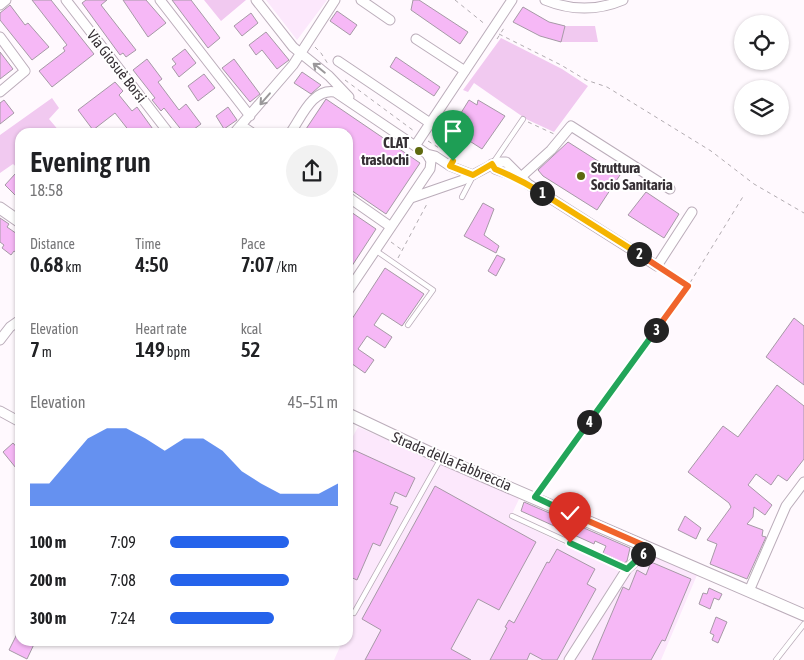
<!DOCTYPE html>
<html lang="en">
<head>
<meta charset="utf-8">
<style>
  :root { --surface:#fff; --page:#f2f2f2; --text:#202124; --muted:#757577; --accent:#2563eb }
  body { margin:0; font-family:"Asap Condensed",sans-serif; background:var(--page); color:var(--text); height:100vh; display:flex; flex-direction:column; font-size:19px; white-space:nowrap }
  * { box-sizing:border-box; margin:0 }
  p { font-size:16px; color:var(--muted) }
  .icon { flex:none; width:28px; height:28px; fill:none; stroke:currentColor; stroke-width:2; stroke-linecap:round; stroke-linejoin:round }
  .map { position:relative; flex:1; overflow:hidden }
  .drawer { position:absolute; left:15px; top:128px; width:338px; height:518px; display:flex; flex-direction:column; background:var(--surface); border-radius:15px; box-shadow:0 1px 4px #0004 }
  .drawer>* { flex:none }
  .controls { position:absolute; left:734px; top:15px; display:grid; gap:10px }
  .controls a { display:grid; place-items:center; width:55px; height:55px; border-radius:50%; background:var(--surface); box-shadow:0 1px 4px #0004; font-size:25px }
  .pin { position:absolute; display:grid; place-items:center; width:42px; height:42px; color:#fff; margin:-51px -21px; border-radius:50% 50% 50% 0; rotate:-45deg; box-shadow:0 0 5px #0007 }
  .pin .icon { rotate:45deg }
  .km { position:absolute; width:25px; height:25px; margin:-12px; border-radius:50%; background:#222; color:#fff; font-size:14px; line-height:25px; text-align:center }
  .round { display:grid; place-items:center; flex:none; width:52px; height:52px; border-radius:26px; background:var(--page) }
  .head { display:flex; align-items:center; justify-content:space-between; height:85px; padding:0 15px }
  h1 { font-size:28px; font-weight:600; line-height:38px }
  .figures { display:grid; grid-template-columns:repeat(3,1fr); gap:8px; height:85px; padding:5px 15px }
  .figures div { display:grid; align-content:center }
  .figures b { font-size:21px; font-weight:600 }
  .figures small { font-size:14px; font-weight:400 }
  .figures p { font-size:14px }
  .chart { height:140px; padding:10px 15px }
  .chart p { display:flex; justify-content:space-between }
  .chart svg { width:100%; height:90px; margin-top:5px; fill:var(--accent); opacity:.7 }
  ul { padding:0 15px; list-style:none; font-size:16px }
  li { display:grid; grid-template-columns:80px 60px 1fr; align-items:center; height:38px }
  li i { height:12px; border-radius:6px; background:var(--accent) }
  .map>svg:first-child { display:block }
  .built { fill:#fce8fc }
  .green { fill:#f1c9f0 }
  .building { fill:#f6b8f6; stroke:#a699a6 }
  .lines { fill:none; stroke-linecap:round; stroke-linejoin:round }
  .service-casing { stroke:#bbadba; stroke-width:6 }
  .minor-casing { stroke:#bbadba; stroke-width:11 }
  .tertiary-casing { stroke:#bbadba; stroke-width:13 }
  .path { stroke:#b2acb1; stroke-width:1; stroke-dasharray:4 4; stroke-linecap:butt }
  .service { stroke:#fff; stroke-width:4.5 }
  .minor { stroke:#fff; stroke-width:9 }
  .tertiary { stroke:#fff; stroke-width:11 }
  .oneway { stroke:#9a989a }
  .split-1-casing { stroke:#fff; stroke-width:10 }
  .split-2-casing { stroke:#fff; stroke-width:10 }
  .split-3-casing { stroke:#fff; stroke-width:10 }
  .split-4-casing { stroke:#fff; stroke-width:10 }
  .split-5-casing { stroke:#fff; stroke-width:10 }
  .split-6-casing { stroke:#fff; stroke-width:10 }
  .split-7-casing { stroke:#fff; stroke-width:10 }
  .split-1 { stroke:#f5b400; stroke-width:6 }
  .split-2 { stroke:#f5b400; stroke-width:6 }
  .split-3 { stroke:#f0652b; stroke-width:6 }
  .split-4 { stroke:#22a559; stroke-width:6 }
  .split-5 { stroke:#22a559; stroke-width:6 }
  .split-6 { stroke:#f0652b; stroke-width:6 }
  .split-7 { stroke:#22a559; stroke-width:6 }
  .poi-dot { fill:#5e690e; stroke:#fff; stroke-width:2 }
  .labels { text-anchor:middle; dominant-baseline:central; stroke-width:4; stroke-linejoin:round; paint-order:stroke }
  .street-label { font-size:15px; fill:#363035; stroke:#fff }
  .poi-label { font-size:15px; font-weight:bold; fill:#363035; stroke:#fff; text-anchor:end }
</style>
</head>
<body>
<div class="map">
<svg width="804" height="660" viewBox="0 0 804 660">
  <rect width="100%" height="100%" fill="#fff9fe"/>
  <path class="built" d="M266 0H327L297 40Z
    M358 427 520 497 510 518 619 571 564 660H334L343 640H348V629L351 621 348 617V603L353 592 348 589V445Z
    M649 554 697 575 661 660H574L612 598 635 568Z"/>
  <path class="green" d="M204 0H246L221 21Z
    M565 26H595L598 42H561Z
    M501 38 562 69 588 86 554 132 526 119 474 83 468 92 463 90Z
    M52 98 59 108 49 119 60 132H20V170L13 164 0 173V135Z"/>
  <path class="building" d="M32 0H51L94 54 52 87 39 71 65 51 63 48 67 45Z
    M86 0H107L101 5 136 50 126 57 123 53 120 55 82 3Z
    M123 0H146L166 23 148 37Z
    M172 0H191L220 38 208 48Z
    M413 0H419L468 32 460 44 411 10Z
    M10 5 25 25 28 23 49 47 32 60 0 20V13Z
    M523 7 549 22 565 26 561 42 540 36 513 22Z
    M337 11 357 25 350 35 330 21Z
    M251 13 258 23 242 36 234 26Z
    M266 32 289 60 277 69 262 50 256 55 249 45Z
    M185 49 196 63 179 77 172 67 176 64 172 59Z
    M0 52 13 69 0 79Z
    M396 57 440 87 434 96 390 67Z
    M147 59 162 79 158 82 179 110 186 104 201 124 190 132H183L164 108 161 111 152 100 155 98 133 70Z
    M234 59 260 94 250 102 222 68Z
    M302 72 321 85 311 94 294 83Z
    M204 74 215 88 198 101 188 86Z
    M115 82 123 91 119 95 132 111 137 107 155 132H130L115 113 93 130 78 110Z
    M326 99 420 163 386 214 348 188V132H304Z
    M4 100 14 113 0 124V103Z
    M469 100 477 105 478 100 505 116 482 149 451 129Z
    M228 107 237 120 224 129 216 116Z
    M568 142 620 175 597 210 543 176 538 170Z
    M15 174 20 178V193L17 197 5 185Z
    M646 192 679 214 664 238 628 215Z
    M483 203 494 209 484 235 499 246 496 253 464 236Z
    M348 210 376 229 348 272Z
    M0 218 9 224 7 227 20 236V255L14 251 11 255 2 248 4 245 0 242Z
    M497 255 505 259 496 276 488 271Z
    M385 268 424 294 402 326 382 313 374 325 392 337 385 348 367 336 358 349 374 360 365 373 348 361V325Z
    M794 318 804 326V385L766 357Z
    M777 385 804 406V459L787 481 778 475 771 485 756 474 748 485 772 505 765 515 754 507 753 517 747 524 763 530 762 536 766 537 747 579 710 564 717 544 707 540 731 507 729 503 688 472 723 426 738 437Z
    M13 443 20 451V473L3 452Z
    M354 450 415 478 406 497 395 492 390 504 398 507 380 546 373 543 357 580 348 576V463Z
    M435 486 536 542 499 610 478 599 451 649 471 660H365L381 630 362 619Z
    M524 502 630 548 627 561 624 563 603 553 606 546 595 541 594 544 521 511Z
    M685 516 701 528 696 539 678 530Z
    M557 549 595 569 587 584 596 589 557 660H543L530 653 527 660H490L507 628 505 627 509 620 514 623 547 562 549 563Z
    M651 562 691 579 665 641 662 640 651 660H592L623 587 629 590 637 570 646 575Z
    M709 588 722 594 719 600 714 598 710 609 699 604 703 593 707 594Z
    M716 617 727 622 718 643 712 640 714 635 710 633Z
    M20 628V640H36L27 659 9 650Z"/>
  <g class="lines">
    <g class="service-casing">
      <path id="service" d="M493 163 523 119
        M462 197 473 176
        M375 250 433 290 408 325
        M512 516 627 569
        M354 613 440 460
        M776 660 804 624"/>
    </g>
    <g class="minor-casing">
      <path id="minor" d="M66 0 168 132
        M160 0 250 116
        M256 0 293 47 329 76 349 97
        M361 0 390 20
        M545 0C572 11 597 11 623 0
        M0 5 6 0
        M0 37 25 71 0 92
        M416 39 465 71
        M338 61 430 123
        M242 126 251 132
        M235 132 293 65 335 0
        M291 132C302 116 313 88 335 92L427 154 431 161 430 169 348 291
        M415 146 512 0
        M427 154 435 156 450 166 473 175
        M492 164 495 169 520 178
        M520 178 551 150 571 126 670 189
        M348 197 391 227
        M411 198 463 180 497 162H506L528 184 657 266 692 212
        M0 340 10 327 20 320
        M0 411 20 422
        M749 591 786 506 804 482
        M569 660 627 569 650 548"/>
    </g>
    <g class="tertiary-casing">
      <path id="tertiary" d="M0 208 20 222
        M348 414 441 458 804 615"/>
    </g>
    <path class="path" d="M455 0 486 25
      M499 34 561 65 586 80 607 87 711 151 754 184 804 213
      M497 39 504 28
      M315 47 321 53 328 64
      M345 80 414 131
      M528 122 554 134
      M428 141 439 148
      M391 242 402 250
      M398 258 428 202
      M664 270 688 285
      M540 490 688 286 744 195"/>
    <use href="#service" class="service"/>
    <use href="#minor" class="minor"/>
    <use href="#tertiary" class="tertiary"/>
  </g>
  <defs><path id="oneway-shaft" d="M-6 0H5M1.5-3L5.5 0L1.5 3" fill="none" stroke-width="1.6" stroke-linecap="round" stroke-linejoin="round" transform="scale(1.25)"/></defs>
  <g class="oneway">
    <use href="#oneway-shaft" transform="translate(319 68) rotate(-141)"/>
    <use href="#oneway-shaft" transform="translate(265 99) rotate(131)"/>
  </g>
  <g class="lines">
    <g class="split-1-casing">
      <path id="split-1" d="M453 161 450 166 473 175 492 164 495 169C512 176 526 183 542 193"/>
    </g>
    <g class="split-2-casing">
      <path id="split-2" d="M542 193 639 254"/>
    </g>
    <g class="split-3-casing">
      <path id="split-3" d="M639 254 688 286 656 330"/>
    </g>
    <g class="split-4-casing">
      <path id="split-4" d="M589 422 656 330"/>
    </g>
    <g class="split-5-casing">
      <path id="split-5" d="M554 506 535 497 589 422"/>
    </g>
    <g class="split-6-casing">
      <path id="split-6" d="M554 506 650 548 643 554"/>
    </g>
    <g class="split-7-casing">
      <path id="split-7" d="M570 543 627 569 643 554"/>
    </g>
    <use href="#split-1" class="split-1"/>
    <use href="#split-2" class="split-2"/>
    <use href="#split-3" class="split-3"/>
    <use href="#split-4" class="split-4"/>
    <use href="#split-5" class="split-5"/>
    <use href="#split-6" class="split-6"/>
    <use href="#split-7" class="split-7"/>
  </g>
  <g class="poi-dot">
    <circle cx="419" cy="151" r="5"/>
    <circle cx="581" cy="176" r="5"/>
  </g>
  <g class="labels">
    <g class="street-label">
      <text transform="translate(117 66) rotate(52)">Via Giosuè Borsi</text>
      <text transform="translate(452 461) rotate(23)">Strada della Fabbreccia</text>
    </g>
    <g class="poi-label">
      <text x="409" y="142">CLAT<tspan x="409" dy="17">traslochi</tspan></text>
      <text x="591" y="167" text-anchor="start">Struttura<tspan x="591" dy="17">Socio Sanitaria</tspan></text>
    </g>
  </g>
</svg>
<div class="controls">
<a><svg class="icon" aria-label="locate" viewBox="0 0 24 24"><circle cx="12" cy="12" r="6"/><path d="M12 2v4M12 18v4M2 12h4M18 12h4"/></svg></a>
<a><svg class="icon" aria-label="layers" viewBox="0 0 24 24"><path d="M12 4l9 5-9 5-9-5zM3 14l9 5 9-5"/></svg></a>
</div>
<div class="pin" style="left:453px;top:161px;background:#1e9e55"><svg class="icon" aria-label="arrive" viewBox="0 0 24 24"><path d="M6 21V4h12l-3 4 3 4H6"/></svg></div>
<div class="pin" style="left:570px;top:543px;background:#d93025"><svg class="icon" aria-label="check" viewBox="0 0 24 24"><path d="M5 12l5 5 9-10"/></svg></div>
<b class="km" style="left:542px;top:193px">1</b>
<b class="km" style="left:639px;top:254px">2</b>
<b class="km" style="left:656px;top:330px">3</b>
<b class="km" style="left:589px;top:422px">4</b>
<b class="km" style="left:643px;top:554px">6</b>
<section class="drawer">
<div class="head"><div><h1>Evening run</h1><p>18:58</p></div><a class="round"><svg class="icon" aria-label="share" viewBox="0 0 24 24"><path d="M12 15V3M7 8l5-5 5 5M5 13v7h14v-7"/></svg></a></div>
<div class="figures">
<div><p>Distance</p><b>0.68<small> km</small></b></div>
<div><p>Time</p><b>4:50</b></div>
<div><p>Pace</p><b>7:07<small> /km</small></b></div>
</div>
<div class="figures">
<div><p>Elevation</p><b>7<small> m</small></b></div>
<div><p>Heart rate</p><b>149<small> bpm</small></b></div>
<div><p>kcal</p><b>52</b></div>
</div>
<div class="chart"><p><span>Elevation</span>45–51 m</p>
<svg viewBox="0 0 160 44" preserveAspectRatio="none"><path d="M0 44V33L10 33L20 22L30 11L40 6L50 6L60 11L70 17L80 11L90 11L100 17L110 27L120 33L130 38L140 38L150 38L160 33V44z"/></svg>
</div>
<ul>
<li><b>100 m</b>7:09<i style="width:71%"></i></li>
<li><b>200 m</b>7:08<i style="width:71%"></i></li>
<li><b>300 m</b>7:24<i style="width:62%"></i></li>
</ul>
</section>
</div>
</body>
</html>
